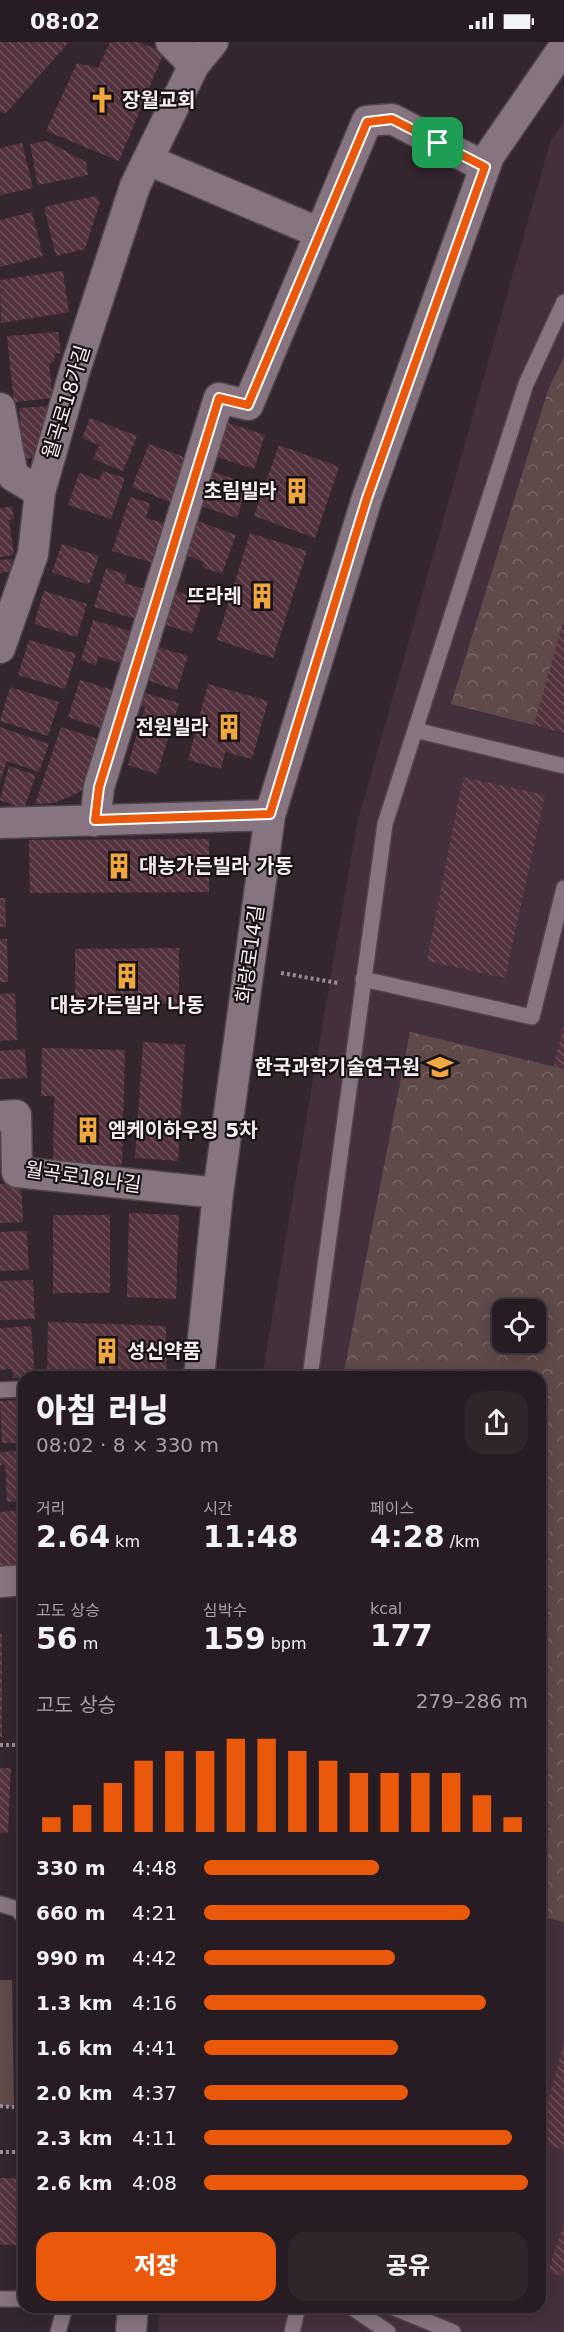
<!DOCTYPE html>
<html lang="ko">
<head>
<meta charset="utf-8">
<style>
  :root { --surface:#271c23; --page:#2f252b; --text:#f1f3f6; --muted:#a4a1a6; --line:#433a41; --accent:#ea580c }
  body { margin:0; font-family:"DejaVu Sans","Noto Sans KR",sans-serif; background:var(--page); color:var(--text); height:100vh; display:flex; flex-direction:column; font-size:22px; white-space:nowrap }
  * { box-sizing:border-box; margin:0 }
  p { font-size:20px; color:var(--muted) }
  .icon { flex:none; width:33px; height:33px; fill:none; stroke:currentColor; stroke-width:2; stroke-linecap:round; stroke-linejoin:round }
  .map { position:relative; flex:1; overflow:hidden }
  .sheet { position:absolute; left:18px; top:1329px; width:528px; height:942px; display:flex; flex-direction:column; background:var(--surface); border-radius:18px; box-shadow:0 3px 15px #0003,0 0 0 2px var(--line) }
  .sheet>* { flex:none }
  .buttons { position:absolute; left:492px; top:1257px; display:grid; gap:12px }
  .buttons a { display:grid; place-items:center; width:54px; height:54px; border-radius:12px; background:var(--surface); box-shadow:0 3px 15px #0003,0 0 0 2px var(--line); font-size:30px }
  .pin { position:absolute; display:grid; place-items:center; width:51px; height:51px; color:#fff; margin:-26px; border-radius:12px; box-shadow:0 3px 9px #0006 }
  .round { display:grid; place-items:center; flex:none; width:63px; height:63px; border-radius:18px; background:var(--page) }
  .summary { display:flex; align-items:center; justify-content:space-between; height:102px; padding:0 18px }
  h1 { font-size:33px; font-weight:800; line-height:45px }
  .figures { display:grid; grid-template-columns:repeat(3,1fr); gap:9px; height:102px; padding:6px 18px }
  .figures div { display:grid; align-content:center }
  .figures b { font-size:30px; font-weight:800 }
  .figures small { font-size:16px; font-weight:400 }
  .figures p { font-size:16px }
  .chart { height:168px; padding:12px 18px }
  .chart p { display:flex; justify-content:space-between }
  .chart svg { width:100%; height:108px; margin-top:6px; stroke:var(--accent); stroke-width:6 }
  .primary-button { display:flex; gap:12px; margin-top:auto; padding:12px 18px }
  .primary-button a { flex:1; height:69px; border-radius:18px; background:var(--accent); color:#fff; font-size:24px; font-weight:800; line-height:69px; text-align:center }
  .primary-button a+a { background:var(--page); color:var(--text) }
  ul { padding:0 18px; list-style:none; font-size:20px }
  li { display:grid; grid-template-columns:96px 72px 1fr; align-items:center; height:45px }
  li i { height:15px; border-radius:8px; background:var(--accent) }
  .status { display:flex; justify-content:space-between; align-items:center; height:42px; padding:0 30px; background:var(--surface); direction:ltr }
  .status svg { height:16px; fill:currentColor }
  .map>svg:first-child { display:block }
  .built { fill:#44303c; fill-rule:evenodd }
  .forest { fill:url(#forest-crowns); fill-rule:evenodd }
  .green { fill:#604949 }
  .building { fill:url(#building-back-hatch) }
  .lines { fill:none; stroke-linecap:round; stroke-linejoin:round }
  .lane-casing { stroke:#51454c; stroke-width:18 }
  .street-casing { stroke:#51454c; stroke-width:33 }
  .path { stroke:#988d94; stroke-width:4; stroke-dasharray:3 3; stroke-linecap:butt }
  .lane { stroke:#867580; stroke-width:15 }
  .street { stroke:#867580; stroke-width:30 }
  .route-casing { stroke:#fff; stroke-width:12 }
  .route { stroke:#ea580c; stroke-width:8 }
  .labels { text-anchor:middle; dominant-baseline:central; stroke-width:4.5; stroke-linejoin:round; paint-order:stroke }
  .poi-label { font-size:20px; font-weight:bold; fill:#f7eef3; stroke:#181215; text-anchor:start }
  .street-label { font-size:20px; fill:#f7eef3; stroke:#181215 }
</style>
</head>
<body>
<div class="status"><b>08:02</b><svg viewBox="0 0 49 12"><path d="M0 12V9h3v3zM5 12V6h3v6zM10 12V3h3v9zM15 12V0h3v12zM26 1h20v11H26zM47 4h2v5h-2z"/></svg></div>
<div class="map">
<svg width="564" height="2290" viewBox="0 0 564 2290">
  <defs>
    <pattern id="forest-crowns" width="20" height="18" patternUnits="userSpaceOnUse" patternTransform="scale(1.5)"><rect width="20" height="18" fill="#604949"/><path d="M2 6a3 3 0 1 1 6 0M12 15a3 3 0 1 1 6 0" fill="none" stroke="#786464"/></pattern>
    <pattern id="building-back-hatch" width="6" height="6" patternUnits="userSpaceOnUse" patternTransform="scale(1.5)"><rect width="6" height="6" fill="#54323d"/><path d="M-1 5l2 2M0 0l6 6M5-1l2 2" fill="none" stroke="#6d505a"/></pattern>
  </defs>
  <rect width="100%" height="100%" fill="#34262f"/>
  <path class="built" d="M564 80V2290H158L159 2265H540V1335H262L357 782 551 98ZM502 1268H536V1300H502Z"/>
  <path class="forest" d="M564 315V584L534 683 451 662 548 348Z
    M410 990 564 1027V1880L540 1874V1335H343ZM502 1268H536V1300H502Z"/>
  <path class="green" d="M0 1938H12L14 2065 0 2064Z"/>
  <path class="building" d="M0 0H69L5 72 0 69Z
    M110 0H138L164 10 119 119 46 89 77 21 98 26Z
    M47 99 86 120 88 133 38 143 30 102Z
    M22 101 33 146 0 153V106Z
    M96 154 100 160 85 207 56 214 44 165Z
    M32 170 43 214 0 225V178Z
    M63 229 69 270 1 281 0 238Z
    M58 290 61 311 54 312 55 320 49 321 53 356 14 360 7 294Z
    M50 364 39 415 24 417 19 366Z
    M90 376 137 394 123 429 93 417 99 403 82 396Z
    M223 379 265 393 254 427 211 413Z
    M149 402 189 417 172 461 132 445Z
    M279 403 339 425 315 496 254 474Z
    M206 428 248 441 237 476 195 462Z
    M103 429 125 436 111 477 68 463 79 431 99 438Z
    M130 455 150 461 146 476 166 482 153 521 112 509Z
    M12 464 14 477 9 478 14 513 0 515V466Z
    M192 477 236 493 222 532 202 525 204 520 181 511Z
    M250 491 307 509 273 616 217 598Z
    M62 502 99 514 89 543 52 530Z
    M12 517 13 529 0 531V518Z
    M106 526 127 533 124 541 145 547 136 577 94 565Z
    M173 548 203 558 192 591 162 582Z
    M44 549 87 562 77 595 34 582Z
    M93 578 133 590 123 622 98 614 96 623 81 618Z
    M563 580H564V691L534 683Z
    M29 598 76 612 65 647 18 633Z
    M158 605 188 614 177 648 147 638Z
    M80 638 116 649 103 687 68 675Z
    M208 642 268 659 252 717 225 710 221 727 188 718Z
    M10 645 59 660 48 694 0 679Z
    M141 650 179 661 157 732 128 723 145 665 137 662Z
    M0 685 49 702 39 730 7 719 0 739Z
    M61 685 102 698 87 747 54 761 35 762Z
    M9 724 36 733 24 767 0 758Z
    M463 735 545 753 505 936 427 919Z
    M209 797V850L30 851 29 798Z
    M0 856H5L6 885H0Z
    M0 897H7L8 940H0Z
    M179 906V962H75V907Z
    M15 951 17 998 0 999V952Z
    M563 985H564V1027L554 1024Z
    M143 1000 185 1003 178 1119 135 1116Z
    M42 1006 125 1008 122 1123 53 1122 54 1054H41Z
    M25 1007 27 1036 0 1037V1009Z
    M0 1082 8 1120 0 1121Z
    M21 1141 23 1180 0 1181V1142Z
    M129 1171 179 1173 176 1257 127 1255Z
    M53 1173H110V1251H53Z
    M27 1189 29 1228 0 1229V1190Z
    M33 1238 35 1277 0 1278V1239Z
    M48 1280 166 1284 167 1335H47Z
    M31 1284 35 1335 13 1336 12 1327 0 1328V1286Z
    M16 1358 19 1401H2L0 1359Z
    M19 1409 22 1459 7 1460 5 1422 0 1423V1410Z
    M19 1468 24 1529 0 1531V1470Z
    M0 1592H2V1695H0Z
    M0 1726H11L8 1791H0Z
    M564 2001V2108L540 2100V2087Z
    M0 2136 24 2137V2203H0Z
    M564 2181V2234L548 2230Z"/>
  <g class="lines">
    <g class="lane-casing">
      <path id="lane" d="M415 688 564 724
        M363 937 532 975 564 846
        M310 1335 385 782 526 342 564 260
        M0 1348 24 1347
        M0 1862 17 1867 24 1875
        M0 2257H24
        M351 2265 388 2290
        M392 2265 453 2290
        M58 2290 65 2265
        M292 2290 298 2265"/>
    </g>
    <g class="street-casing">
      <path id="street" d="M171 0 194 23
        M148 118 320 191
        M0 366 13 434 40 450
        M0 606 33 512 40 450 75 328 135 144 194 23 213 0
        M95 779 99 745 219 356 248 363 367 79 392 77 485 125
        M0 781 270 773
        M0 1074 16 1073 17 1130 218 1151
        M199 1335 218 1151 270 773 367 456 489 114 564 5
        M0 1540 24 1538
        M131 2290 133 2265"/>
    </g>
    <path class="path" d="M281 931 338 941
      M0 1703H20V1741H24
      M0 2064 14 2065
      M0 2110H24"/>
    <use href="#lane" class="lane"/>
    <use href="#street" class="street"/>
  </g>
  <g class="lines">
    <g class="route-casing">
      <path id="route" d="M392 77 485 125 367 456 270 772 95 778 99 745 219 356 248 363 367 80Z"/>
    </g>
    <use href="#route" class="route"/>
  </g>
  <defs>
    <g id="church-bare" transform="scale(2.07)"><path d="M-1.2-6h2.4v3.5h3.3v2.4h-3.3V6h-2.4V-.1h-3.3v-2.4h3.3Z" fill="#efa73e" stroke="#181215" stroke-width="2.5" paint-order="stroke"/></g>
    <g id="building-bare" transform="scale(2.07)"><path d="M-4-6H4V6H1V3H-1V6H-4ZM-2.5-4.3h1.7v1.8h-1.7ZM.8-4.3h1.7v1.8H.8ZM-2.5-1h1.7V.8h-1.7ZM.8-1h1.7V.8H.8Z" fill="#efa73e" stroke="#181215" stroke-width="2.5" paint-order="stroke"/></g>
    <g id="university-bare" transform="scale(2.07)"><path d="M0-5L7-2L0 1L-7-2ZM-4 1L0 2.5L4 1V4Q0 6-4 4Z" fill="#efa73e" stroke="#181215" stroke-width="2.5" paint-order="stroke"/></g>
  </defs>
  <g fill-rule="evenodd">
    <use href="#church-bare" x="102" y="58"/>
    <use href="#building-bare" x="297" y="449"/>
    <use href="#building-bare" x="262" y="554"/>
    <use href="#building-bare" x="229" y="685"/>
    <use href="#building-bare" x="119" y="824"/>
    <use href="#building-bare" x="127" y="934"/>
    <use href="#university-bare" x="440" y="1025"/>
    <use href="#building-bare" x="88" y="1088"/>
    <use href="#building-bare" x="107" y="1309"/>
  </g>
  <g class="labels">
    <g class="poi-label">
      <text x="122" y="58">장월교회</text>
      <text x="277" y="449" text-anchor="end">초림빌라</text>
      <text x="242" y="554" text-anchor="end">뜨라레</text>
      <text x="209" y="685" text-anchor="end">전원빌라</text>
      <text x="139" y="824">대농가든빌라 가동</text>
      <text x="127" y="963" text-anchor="middle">대농가든빌라 나동</text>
      <text x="420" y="1025" text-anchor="end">한국과학기술연구원</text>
      <text x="108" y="1088">엠케이하우징 5차</text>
      <text x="127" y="1309">성신약품</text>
    </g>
    <g class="street-label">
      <text transform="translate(66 360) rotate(-73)">월곡로18가길</text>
      <text transform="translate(250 912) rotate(-82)">화랑로14길</text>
      <text transform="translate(83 1135) rotate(8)">월곡로18나길</text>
    </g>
  </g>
</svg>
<div class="buttons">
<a><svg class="icon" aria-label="locate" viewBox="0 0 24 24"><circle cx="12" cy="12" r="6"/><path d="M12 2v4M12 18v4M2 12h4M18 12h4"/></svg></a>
</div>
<div class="pin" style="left:438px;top:101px;background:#1e9e55"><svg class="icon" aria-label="arrive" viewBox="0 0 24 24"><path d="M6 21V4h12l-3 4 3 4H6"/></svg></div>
<section class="sheet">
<div class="summary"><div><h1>아침 러닝</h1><p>08:02 · 8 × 330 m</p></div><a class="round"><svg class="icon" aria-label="share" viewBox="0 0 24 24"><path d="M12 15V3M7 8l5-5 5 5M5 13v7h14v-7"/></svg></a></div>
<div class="figures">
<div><p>거리</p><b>2.64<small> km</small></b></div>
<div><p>시간</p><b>11:48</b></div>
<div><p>페이스</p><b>4:28<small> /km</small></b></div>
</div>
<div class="figures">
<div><p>고도 상승</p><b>56<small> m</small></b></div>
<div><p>심박수</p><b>159<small> bpm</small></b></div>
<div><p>kcal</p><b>177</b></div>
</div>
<div class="chart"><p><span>고도 상승</span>279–286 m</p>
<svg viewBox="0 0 160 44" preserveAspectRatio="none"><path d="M5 44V38M15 44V33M25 44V24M35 44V15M45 44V11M55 44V11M65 44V6M75 44V6M85 44V11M95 44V15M105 44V20M115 44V20M125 44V20M135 44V20M145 44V29M155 44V38"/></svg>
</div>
<ul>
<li><b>330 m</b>4:48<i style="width:54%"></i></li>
<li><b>660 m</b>4:21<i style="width:82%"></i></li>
<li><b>990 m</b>4:42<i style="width:59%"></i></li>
<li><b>1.3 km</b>4:16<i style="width:87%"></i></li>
<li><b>1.6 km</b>4:41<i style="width:60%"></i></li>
<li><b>2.0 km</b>4:37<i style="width:63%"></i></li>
<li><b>2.3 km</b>4:11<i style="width:95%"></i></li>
<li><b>2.6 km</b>4:08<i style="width:100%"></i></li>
</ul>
<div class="primary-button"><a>저장</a><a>공유</a></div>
</section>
</div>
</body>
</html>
